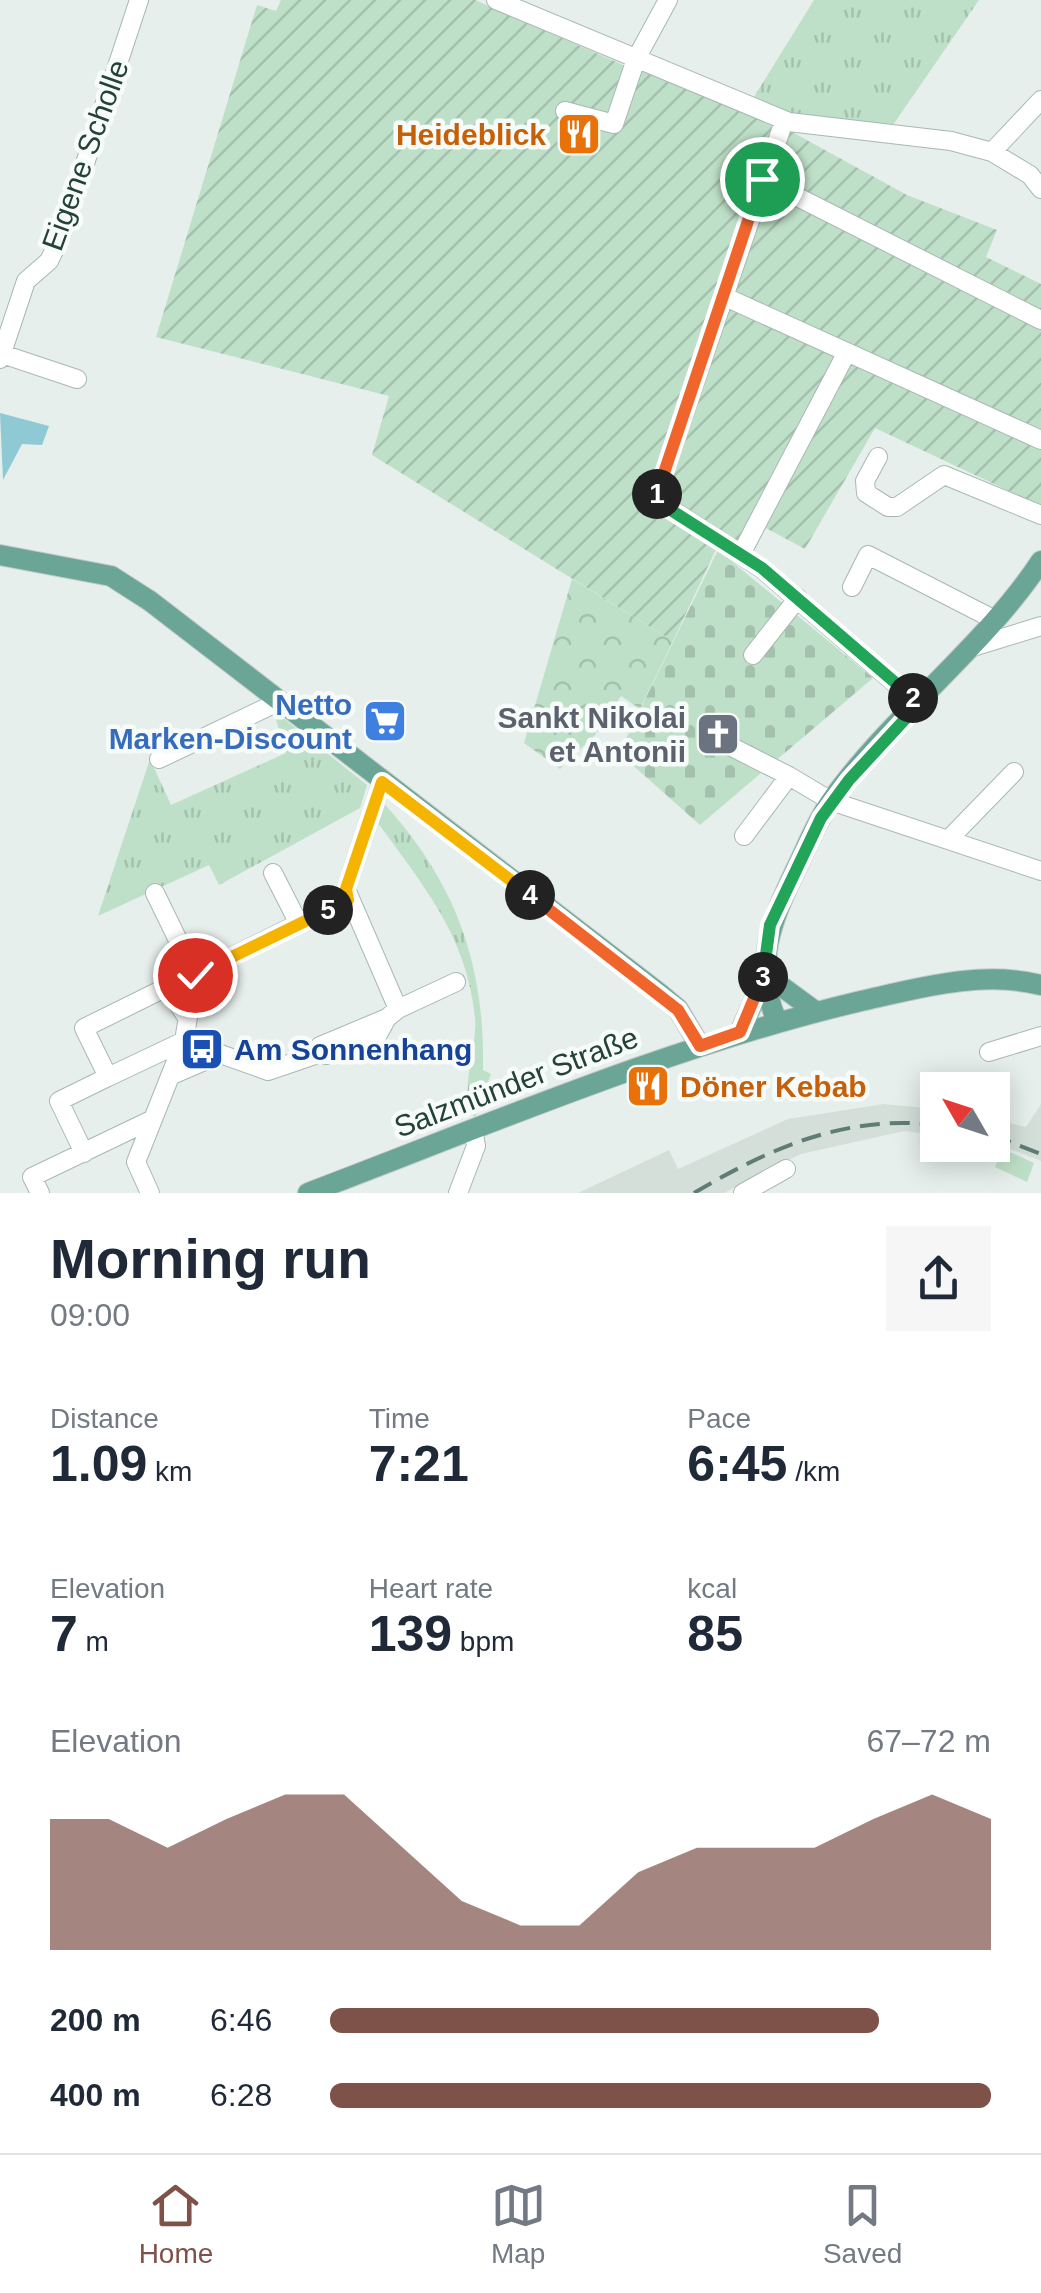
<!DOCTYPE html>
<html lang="en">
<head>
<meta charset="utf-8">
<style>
  :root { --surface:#fff; --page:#f6f6f7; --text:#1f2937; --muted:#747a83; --line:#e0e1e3; --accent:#7f5249 }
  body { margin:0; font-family:Helvetica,sans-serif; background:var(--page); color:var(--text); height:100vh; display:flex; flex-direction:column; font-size:38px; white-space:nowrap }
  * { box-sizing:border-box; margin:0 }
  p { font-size:32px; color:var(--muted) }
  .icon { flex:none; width:55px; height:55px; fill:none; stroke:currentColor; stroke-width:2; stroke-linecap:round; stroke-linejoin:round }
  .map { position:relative; height:1193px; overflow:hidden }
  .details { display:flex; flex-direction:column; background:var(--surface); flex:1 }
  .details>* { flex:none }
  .needle { width:65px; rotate:309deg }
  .controls { position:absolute; left:920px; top:1072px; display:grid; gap:20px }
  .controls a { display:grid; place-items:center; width:90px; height:90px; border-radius:0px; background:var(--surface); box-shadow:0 5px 25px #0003; font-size:50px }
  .pin { position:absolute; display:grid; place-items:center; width:85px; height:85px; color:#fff; margin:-42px; border:5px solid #fff; border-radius:50%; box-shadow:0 2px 10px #0007 }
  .km { position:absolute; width:50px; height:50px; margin:-25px; border-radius:50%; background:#222; color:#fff; font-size:28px; line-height:50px; text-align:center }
  .round { display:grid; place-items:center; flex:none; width:105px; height:105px; border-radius:0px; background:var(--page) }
  .overview { display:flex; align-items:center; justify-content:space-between; height:170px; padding:0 50px }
  h1 { font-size:55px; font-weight:800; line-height:75px }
  .figures { display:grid; grid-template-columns:repeat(3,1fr); gap:15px; height:170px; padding:10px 50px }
  .figures div { display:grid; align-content:center }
  .figures b { font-size:50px; font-weight:800 }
  .figures small { font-size:28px; font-weight:400 }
  .figures p { font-size:28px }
  .chart { height:280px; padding:20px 50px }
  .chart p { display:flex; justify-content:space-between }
  .chart svg { width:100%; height:180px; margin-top:10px; fill:var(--accent); opacity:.7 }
  ul { padding:0 50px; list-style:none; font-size:32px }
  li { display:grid; grid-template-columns:160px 120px 1fr; align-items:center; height:75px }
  li i { height:25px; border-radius:12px; background:var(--accent) }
  .tab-bar { display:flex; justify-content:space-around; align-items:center; height:140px; border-top:2px solid var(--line); background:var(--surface); font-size:28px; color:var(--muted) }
  .tab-bar a { display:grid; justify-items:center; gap:5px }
  .tab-bar .active { color:var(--accent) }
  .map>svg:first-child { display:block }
  .built { fill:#d4dfda }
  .grass { fill:url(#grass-tufts) }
  .forest { fill:url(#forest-crowns) }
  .cemetery { fill:url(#cemetery-stones) }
  .garden { fill:url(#garden-furrows) }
  .pitch { fill:#bfe0c8 }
  .water { fill:#8ec9d4 }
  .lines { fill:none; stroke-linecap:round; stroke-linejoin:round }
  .minor-casing { stroke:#a8b8b2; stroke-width:20 }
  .major-casing { stroke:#c2cac8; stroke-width:22 }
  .minor { stroke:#fff; stroke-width:18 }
  .major { stroke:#6aa596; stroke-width:20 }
  .rail { stroke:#5f7d75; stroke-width:4; stroke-dasharray:20 10; stroke-linecap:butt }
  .split-1-casing { stroke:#fff; stroke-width:20 }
  .split-2-casing { stroke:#fff; stroke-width:20 }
  .split-3-casing { stroke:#fff; stroke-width:20 }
  .split-4-casing { stroke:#fff; stroke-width:20 }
  .split-5-casing { stroke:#fff; stroke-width:20 }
  .split-6-casing { stroke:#fff; stroke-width:20 }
  .split-1 { stroke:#f0652b; stroke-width:12 }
  .split-2 { stroke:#22a559; stroke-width:12 }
  .split-3 { stroke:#22a559; stroke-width:12 }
  .split-4 { stroke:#f0652b; stroke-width:12 }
  .split-5 { stroke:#f5b400; stroke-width:12 }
  .split-6 { stroke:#f5b400; stroke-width:12 }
  .labels { text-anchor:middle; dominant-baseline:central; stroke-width:9; stroke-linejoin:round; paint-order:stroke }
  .food-label { font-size:30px; font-weight:bold; fill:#c56008; stroke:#f7fbf9; text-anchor:end }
  .street-label { font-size:30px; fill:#24423a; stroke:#f7fbf9 }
  .shop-label { font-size:30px; font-weight:bold; fill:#366cbe; stroke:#f7fbf9; text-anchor:end }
  .worship-label { font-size:30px; font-weight:bold; fill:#5b616d; stroke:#f7fbf9; text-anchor:end }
  .transit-label { font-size:30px; font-weight:bold; fill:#164399; stroke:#f7fbf9; text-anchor:start }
</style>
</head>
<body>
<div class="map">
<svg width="1041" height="1193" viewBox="0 0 1041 1193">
  <defs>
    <pattern id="grass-tufts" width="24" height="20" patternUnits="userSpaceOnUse" patternTransform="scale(2.5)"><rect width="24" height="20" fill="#bfe0c8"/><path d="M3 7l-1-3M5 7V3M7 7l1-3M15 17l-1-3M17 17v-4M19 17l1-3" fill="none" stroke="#a4c1ad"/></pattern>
    <pattern id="forest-crowns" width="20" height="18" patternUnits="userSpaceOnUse" patternTransform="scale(2.5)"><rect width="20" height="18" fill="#bfe0c8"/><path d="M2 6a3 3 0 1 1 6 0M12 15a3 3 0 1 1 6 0" fill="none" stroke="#a4c1ad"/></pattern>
    <pattern id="cemetery-stones" width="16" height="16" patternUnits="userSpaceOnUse" patternTransform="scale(2.5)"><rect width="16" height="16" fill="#bfe0c8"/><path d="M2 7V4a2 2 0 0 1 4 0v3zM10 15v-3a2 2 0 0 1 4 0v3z" fill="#a4c1ad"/></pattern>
    <pattern id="garden-furrows" width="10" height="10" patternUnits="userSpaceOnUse" patternTransform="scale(2.5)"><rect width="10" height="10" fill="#bfe0c8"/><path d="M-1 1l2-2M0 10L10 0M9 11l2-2" fill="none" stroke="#a4c1ad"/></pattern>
  </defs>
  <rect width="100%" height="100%" fill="#e6efeb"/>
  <path class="built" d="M884 1104 937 1109V1135L904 1131 801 1154 724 1193H578L669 1150 678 1169 788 1119Z
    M1041 1104V1161L993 1142V1119L1026 1127Z"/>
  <path class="grass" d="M814 0H979L893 125 790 113 754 97Z
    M273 710 367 785 360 808 219 885 209 865 98 916 150 759 171 805 286 753Z
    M381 800C455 881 485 961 483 1070L491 1074 475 1118C457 1095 478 1046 475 1018 467 935 422 884 375 819Z"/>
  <path class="forest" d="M572 579 673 641 640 709 621 696 595 735 560 769 524 743Z"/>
  <path class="cemetery" d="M718 550 873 678 700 825 619 753Z"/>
  <path class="garden" d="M281 0H475L630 68 641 69 792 132 907 195 997 230 986 257 1041 284V506L875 428 805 549 760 525 738 557 719 543 673 641 372 455 389 396 156 337 257 5 276 11Z"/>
  <path class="pitch" d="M1003 1149 1034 1163 1027 1182 995 1167Z"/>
  <path class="water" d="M0 413 49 426 42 445 22 444 3 480Z"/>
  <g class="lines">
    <g class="minor-casing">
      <path id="minor" d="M496 0 789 122 951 141 992 152 1030 175 1041 189
        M565 111 614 124 636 59 668 0
        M784 121 655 499 761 568 919 704
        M992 152 1041 100
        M762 179 1041 320
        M723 296 1041 440
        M2 354 77 379
        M0 359 26 281 49 261 61 236 139 0
        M878 457 865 481 866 493 888 507H897L944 475 1041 515
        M741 554 847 352
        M852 587 868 555 995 620
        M970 648 1041 626
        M753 655 798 598
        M728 745 789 776
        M159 759 278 702
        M744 836 789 776 831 801 1041 871
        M948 840 1014 772
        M273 873 298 922
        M155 893 195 975
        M398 1009 456 982
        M184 1041 268 1071 315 1055 320 1046 387 1018 398 1009 346 889 382 782
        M184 1041 108 1077 84 1028 167 987 186 1016
        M989 1052 1041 1036
        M326 1055 376 1038 387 1018
        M172 1075 216 1056
        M84 1153 59 1101 108 1077
        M40 1193 32 1177 151 1120
        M150 1193 136 1162 184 1041 195 975 348 899
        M458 1193 476 1146 473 1129
        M743 1193 786 1169"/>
    </g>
    <g class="major-casing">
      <path id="major" d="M0 555 111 576 150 601 659 993 678 1009 700 1046
        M766 975 815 1011
        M777 1021C752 966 772 920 796 869 807 847 816 822 831 801 890 717 983 649 1041 561
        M740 1032 765 976
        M308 1193C490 1124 671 1046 861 1001 919 988 982 970 1041 985"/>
    </g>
    <use href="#minor" class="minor"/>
    <use href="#major" class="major"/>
    <path class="rail" d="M992 1135 1041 1154
      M694 1193C770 1148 846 1114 938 1125"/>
  </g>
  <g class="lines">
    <g class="split-1-casing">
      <path id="split-1" d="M657 494 762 179"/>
    </g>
    <g class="split-2-casing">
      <path id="split-2" d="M657 494 655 500 762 568 913 698"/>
    </g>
    <g class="split-3-casing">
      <path id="split-3" d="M763 977 770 925 821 818 849 780 919 704 913 698"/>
    </g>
    <g class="split-4-casing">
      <path id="split-4" d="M530 895 678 1010 700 1046 740 1032 763 977"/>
    </g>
    <g class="split-5-casing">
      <path id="split-5" d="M328 910 348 900 346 889 382 782 530 895"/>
    </g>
    <g class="split-6-casing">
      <path id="split-6" d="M195 975 328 910"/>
    </g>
    <use href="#split-1" class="split-1"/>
    <use href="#split-2" class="split-2"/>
    <use href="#split-3" class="split-3"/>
    <use href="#split-4" class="split-4"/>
    <use href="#split-5" class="split-5"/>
    <use href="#split-6" class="split-6"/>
  </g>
  <defs>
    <g id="restaurant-square" transform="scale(2.25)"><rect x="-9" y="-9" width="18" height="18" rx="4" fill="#e8710a" stroke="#f7fbf9"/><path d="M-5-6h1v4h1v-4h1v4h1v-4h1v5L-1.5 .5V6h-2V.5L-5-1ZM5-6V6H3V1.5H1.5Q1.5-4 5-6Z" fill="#fff"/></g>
    <g id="supermarket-square" transform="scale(2.25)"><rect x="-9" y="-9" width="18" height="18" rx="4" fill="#3f7fe0" stroke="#f7fbf9"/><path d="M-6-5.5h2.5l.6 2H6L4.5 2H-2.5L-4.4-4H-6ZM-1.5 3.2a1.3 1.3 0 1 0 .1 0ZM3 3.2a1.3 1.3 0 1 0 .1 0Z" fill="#fff"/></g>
    <g id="church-square" transform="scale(2.25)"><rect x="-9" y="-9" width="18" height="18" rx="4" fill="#6b7280" stroke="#f7fbf9"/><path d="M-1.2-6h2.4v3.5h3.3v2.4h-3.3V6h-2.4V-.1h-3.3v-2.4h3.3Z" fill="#fff"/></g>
    <g id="bus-square" transform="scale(2.25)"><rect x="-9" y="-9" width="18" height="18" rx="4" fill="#1a4fb4" stroke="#f7fbf9"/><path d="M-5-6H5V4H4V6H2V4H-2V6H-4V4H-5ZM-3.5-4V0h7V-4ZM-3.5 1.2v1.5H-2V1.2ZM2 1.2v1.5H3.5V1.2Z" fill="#fff"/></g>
  </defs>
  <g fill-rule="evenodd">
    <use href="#restaurant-square" x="579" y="134"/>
    <use href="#supermarket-square" x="385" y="721"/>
    <use href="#church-square" x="718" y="734"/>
    <use href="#bus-square" x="202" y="1049"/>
    <use href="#restaurant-square" x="648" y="1086"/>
  </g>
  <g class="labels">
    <g class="food-label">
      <text x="546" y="134">Heideblick</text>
      <text x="680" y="1086" text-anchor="start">Döner Kebab</text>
    </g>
    <g class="street-label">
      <text transform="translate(85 155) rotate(-70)">Eigene Scholle</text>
      <text transform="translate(516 1082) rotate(-21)">Salzmünder Straße</text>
    </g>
    <g class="shop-label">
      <text x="352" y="704">Netto<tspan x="352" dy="34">Marken-Discount</tspan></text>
    </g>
    <g class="worship-label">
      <text x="686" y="717">Sankt Nikolai<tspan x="686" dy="34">et Antonii</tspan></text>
    </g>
    <g class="transit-label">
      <text x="234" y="1049">Am Sonnenhang</text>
    </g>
  </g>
</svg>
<div class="controls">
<a><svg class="needle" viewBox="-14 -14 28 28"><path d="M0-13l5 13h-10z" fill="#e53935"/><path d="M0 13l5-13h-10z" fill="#747a83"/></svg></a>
</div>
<div class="pin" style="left:762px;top:179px;background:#1e9e55"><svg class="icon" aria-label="arrive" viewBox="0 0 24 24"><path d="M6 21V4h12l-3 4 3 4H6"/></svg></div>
<div class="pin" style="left:195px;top:975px;background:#d93025"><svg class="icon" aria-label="check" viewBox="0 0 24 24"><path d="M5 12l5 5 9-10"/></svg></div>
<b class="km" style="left:657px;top:494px">1</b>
<b class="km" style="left:913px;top:698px">2</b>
<b class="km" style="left:763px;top:977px">3</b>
<b class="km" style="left:530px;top:895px">4</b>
<b class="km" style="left:328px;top:910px">5</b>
</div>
<section class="details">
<div class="overview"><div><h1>Morning run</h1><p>09:00</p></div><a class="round"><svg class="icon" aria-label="share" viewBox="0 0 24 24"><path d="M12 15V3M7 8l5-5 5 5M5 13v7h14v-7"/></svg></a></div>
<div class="figures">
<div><p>Distance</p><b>1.09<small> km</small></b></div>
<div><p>Time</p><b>7:21</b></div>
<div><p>Pace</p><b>6:45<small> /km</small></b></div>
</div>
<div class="figures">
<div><p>Elevation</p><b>7<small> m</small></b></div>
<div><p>Heart rate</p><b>139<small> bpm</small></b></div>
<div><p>kcal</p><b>85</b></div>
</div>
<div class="chart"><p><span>Elevation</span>67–72 m</p>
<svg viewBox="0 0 160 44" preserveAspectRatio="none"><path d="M0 44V12L10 12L20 19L30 12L40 6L50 6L60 19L70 32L80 38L90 38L100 25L110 19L120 19L130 19L140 12L150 6L160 12V44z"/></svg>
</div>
<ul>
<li><b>200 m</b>6:46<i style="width:83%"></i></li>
<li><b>400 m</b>6:28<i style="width:100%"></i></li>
</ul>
</section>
<nav class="tab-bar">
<a class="active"><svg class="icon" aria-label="home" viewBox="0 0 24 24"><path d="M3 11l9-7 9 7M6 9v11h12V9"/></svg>Home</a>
<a><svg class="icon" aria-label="map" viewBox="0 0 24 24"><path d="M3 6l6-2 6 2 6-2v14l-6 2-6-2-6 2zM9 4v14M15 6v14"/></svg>Map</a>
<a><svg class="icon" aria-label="saved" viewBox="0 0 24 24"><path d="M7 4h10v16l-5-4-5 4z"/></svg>Saved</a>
</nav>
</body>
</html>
